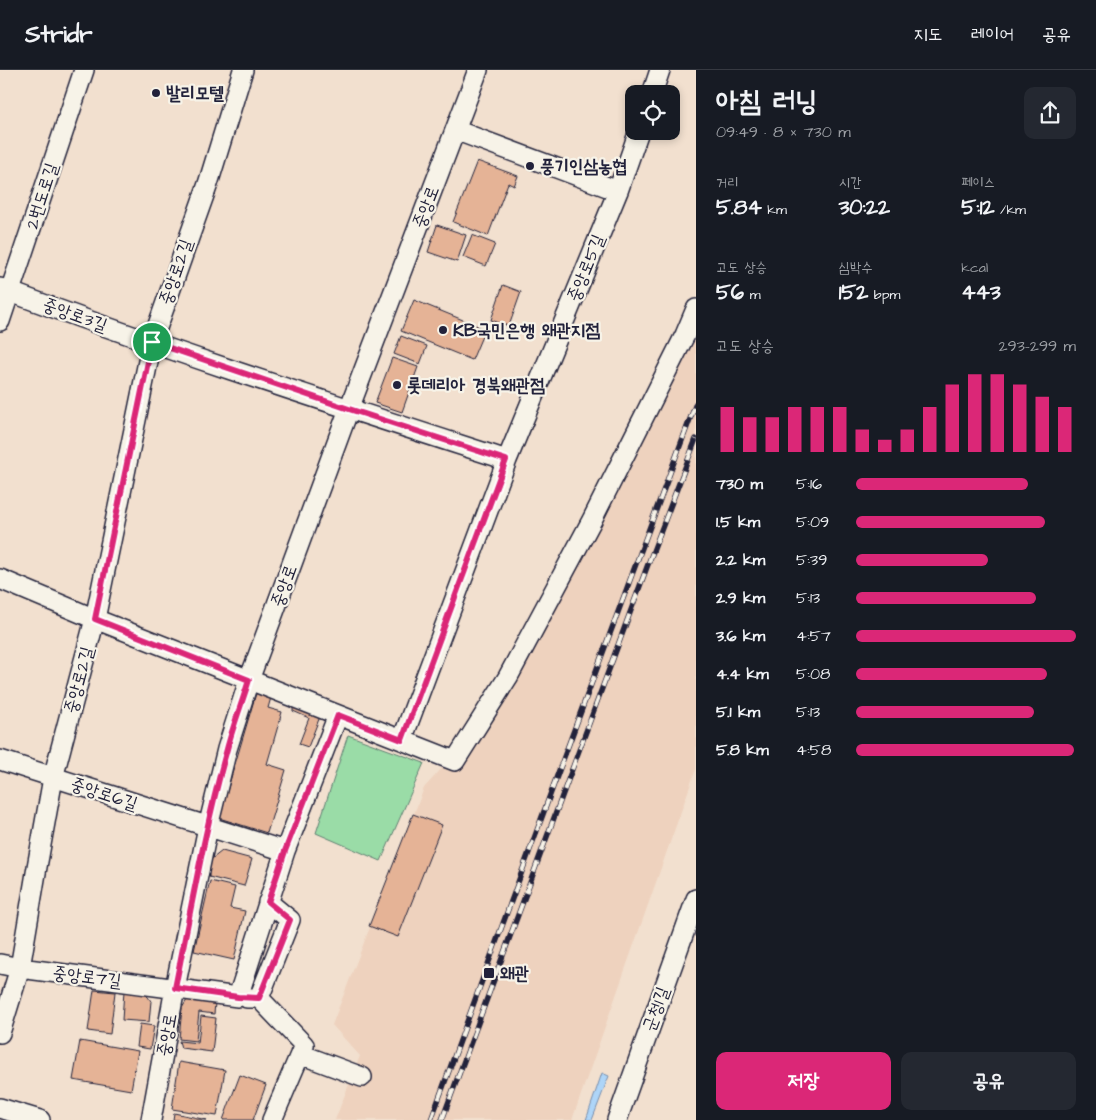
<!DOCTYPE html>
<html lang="ko">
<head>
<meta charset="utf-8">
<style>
  :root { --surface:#171b24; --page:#242831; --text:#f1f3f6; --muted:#9ea1a6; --line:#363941; --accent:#db2777 }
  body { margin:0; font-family:"Architects Daughter","Poor Story",sans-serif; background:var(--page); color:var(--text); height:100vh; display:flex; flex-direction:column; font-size:19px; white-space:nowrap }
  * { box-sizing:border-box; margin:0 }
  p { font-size:16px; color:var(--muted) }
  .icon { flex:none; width:28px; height:28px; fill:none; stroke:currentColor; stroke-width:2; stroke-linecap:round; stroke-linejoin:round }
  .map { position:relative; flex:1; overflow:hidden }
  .side { display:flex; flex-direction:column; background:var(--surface); width:400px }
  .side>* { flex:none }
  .fabs { position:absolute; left:625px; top:15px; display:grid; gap:10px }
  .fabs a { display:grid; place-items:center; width:55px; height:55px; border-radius:10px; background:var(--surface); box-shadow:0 2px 8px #0003; font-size:25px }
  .pin { position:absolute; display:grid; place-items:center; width:42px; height:42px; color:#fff; margin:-21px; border:2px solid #fff; border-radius:50%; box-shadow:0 1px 5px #0007 }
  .round { display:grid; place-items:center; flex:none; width:52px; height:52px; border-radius:10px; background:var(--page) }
  .summary { display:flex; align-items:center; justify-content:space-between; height:85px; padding:0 20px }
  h1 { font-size:28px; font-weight:700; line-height:38px }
  .metrics { display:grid; grid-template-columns:repeat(3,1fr); gap:8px; height:85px; padding:5px 20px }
  .metrics div { display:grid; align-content:center }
  .metrics b { font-size:21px; font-weight:700 }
  .metrics small { font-size:14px; font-weight:400 }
  .metrics p { font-size:14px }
  .chart { height:140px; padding:10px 20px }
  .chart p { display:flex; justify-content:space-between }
  .chart svg { width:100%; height:90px; margin-top:5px; stroke:var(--accent); stroke-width:6 }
  .cta { display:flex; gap:10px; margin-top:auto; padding:10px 20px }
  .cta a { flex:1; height:58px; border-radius:10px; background:var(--accent); color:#fff; font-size:20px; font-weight:700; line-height:58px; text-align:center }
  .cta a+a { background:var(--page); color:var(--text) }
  ul { padding:0 20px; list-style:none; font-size:16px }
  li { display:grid; grid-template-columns:80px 60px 1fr; align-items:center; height:38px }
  li i { height:12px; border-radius:6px; background:var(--accent) }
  header { display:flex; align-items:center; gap:30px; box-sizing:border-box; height:70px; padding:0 25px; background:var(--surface); border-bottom:1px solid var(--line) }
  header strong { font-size:24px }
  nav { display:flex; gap:28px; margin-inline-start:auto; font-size:18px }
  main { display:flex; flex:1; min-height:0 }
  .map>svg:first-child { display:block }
  .built { fill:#eed2be }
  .green { fill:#9adca7; stroke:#5e7f71 }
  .water { fill:#aed5f8; stroke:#768dac }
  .building { fill:#e5b396; stroke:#22223b }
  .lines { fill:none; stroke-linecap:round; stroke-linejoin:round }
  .minor-casing { stroke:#22223b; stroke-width:22 }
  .minor { stroke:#f7f3e8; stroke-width:19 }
  .rail-casing { stroke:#22223b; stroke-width:5.5 }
  .rail { stroke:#f7f3e8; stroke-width:4; stroke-dasharray:11; stroke-linecap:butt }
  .route-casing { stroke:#fff; stroke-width:10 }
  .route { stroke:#db2777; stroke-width:6 }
  .poi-dot { fill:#22223b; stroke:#f7f3e8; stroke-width:2 }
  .labels { text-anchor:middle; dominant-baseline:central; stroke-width:4.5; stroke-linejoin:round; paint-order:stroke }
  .poi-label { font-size:18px; font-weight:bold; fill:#22223b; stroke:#f7f3e8; text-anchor:start }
  .street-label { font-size:18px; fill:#22223b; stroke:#f7f3e8 }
</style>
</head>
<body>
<header>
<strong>Stridr</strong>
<nav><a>지도</a><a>레이어</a><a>공유</a></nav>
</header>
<main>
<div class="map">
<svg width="696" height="1050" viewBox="0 0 696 1050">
  <rect width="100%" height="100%" fill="#f2e0cf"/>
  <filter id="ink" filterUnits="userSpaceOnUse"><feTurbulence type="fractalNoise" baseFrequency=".02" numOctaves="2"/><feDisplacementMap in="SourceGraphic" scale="10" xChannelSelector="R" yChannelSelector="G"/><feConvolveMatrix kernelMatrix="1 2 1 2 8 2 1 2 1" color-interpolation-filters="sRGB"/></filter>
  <g filter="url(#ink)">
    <path class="built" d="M696 238V699L572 1050H335L360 986 332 955 424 718 482 654Z"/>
    <path class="green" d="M348 665 424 693 381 791 316 763Z"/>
    <path class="water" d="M602 1003 609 1006 592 1050H586Z"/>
    <path class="building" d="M477 91 518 106 514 116 508 113 488 166 453 152Z
      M437 155 466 165 457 192 428 182Z
      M472 165 495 174 486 196 463 187Z
      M503 215 521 222 509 256 491 250Z
      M414 230 485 259 472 290 401 261Z
      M401 266 427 276 420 294 394 284Z
      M392 288 418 297 402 342 375 333Z
      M257 620 272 624 268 638 282 642 267 694 286 700 267 763 219 748Z
      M293 633 321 644 308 677 299 674 309 648 293 641Z
      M413 744 442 755 398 867 369 856Z
      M222 781 252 789 244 816 209 807 208 792Z
      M210 811 235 817 230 838 245 841 234 890 194 881Z
      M94 920 115 922 110 964 88 961Z
      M124 921 145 923 151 931 149 952 122 950Z
      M187 930 215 933 214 944 199 942 196 971 179 969 182 938Z
      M201 946 216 948 212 982 181 978 179 971 198 973Z
      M140 954 154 956 150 979 137 977Z
      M80 971 138 981 131 1020 73 1010Z
      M179 992 225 1000 217 1046 172 1039Z
      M240 1005 266 1015 253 1050H223Z
      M174 1043 207 1050H173Z"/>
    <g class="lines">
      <g class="minor-casing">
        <path id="minor" d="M652 24 660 0
          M455 60 618 121
          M0 218C167 281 337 335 507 390
          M0 251 84 0
          M0 509 95 549 455 691 508 607 592 450 685 265 696 239
          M402 670 507 390 618 121 639 61
          M0 690 285 781 338 645
          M0 894 20 898 238 927 285 781
          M247 928H259L290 850 268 832
          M259 928 304 975 272 1050
          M0 963 20 898 37 797 53 708 95 549 152 272 208 114 243 0
          M300 984 362 1007
          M0 1038 40 1050
          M151 1050 175 918 208 757 227 679 249 610 349 339 478 0
          M617 1050 696 829"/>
      </g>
      <use href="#minor" class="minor"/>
      <g class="rail-casing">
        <path id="rail" d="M431 1050 561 695 696 333
          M442 1050 647 497 696 369"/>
      </g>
      <use href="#rail" class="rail"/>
    </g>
  </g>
  <g class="lines" filter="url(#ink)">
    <g class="route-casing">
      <path id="route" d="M152 272 349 339 506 390 402 670 338 645 285 781 268 832 290 850 259 928 238 927 175 918C191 839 205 757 227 679 233 656 242 633 249 610L95 549Z"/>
    </g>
    <use href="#route" class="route"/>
  </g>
  <g class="poi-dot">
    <circle cx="156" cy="23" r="5"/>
    <circle cx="530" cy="96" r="5"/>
    <circle cx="443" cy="260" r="5"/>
    <circle cx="397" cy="315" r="5"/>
    <rect x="483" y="897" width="12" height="12" rx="2.5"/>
  </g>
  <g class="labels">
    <g class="poi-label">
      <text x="166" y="23">발리모텔</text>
      <text x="540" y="96">풍기인삼농협</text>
      <text x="453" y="260">KB국민은행 왜관지점</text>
      <text x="407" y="315">롯데리아 경북왜관점</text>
      <text x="500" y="903">왜관</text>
    </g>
    <g class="street-label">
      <text transform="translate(42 126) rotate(-72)">2번도로길</text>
      <text transform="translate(426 137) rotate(-69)">중앙로</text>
      <text transform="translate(586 198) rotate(-68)">중앙로5길</text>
      <text transform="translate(176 202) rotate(-71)">중앙로2길</text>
      <text transform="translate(75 245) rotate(20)">중앙로3길</text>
      <text transform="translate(284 516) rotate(-70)">중앙로</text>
      <text transform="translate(79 610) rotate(-75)">중앙로2길</text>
      <text transform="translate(104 724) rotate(18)">중앙로6길</text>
      <text transform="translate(87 907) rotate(7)">중앙로7길</text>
      <text transform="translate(656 939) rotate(-70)">군청1길</text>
      <text transform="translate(167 965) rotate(-80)">중앙로</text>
    </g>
  </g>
</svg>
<div class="fabs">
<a><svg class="icon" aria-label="locate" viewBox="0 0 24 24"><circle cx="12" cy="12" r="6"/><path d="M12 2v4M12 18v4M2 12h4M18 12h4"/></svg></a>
</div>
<div class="pin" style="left:152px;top:272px;background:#1e9e55"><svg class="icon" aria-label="arrive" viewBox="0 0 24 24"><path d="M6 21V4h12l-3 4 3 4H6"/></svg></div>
</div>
<section class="side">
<div class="summary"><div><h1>아침 러닝</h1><p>09:49 · 8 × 730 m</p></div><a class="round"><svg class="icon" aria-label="share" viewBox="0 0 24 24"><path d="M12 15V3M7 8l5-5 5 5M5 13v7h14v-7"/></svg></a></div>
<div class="metrics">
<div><p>거리</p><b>5.84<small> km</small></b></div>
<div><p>시간</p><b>30:22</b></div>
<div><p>페이스</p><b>5:12<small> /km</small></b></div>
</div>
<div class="metrics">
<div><p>고도 상승</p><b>56<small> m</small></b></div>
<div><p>심박수</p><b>152<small> bpm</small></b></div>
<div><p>kcal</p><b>443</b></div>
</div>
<div class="chart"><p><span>고도 상승</span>293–299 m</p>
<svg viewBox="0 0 160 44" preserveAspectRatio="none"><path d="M5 44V22M15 44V27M25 44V27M35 44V22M45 44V22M55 44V22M65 44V33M75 44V38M85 44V33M95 44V22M105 44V11M115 44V6M125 44V6M135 44V11M145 44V17M155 44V22"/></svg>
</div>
<ul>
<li><b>730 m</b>5:16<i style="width:78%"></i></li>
<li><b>1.5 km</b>5:09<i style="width:86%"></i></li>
<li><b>2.2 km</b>5:39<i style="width:60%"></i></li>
<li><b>2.9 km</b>5:13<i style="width:82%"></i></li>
<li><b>3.6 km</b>4:57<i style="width:100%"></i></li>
<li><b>4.4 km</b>5:08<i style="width:87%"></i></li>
<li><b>5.1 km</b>5:13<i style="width:81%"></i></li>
<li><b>5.8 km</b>4:58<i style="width:99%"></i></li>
</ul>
<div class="cta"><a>저장</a><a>공유</a></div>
</section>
</main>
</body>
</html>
